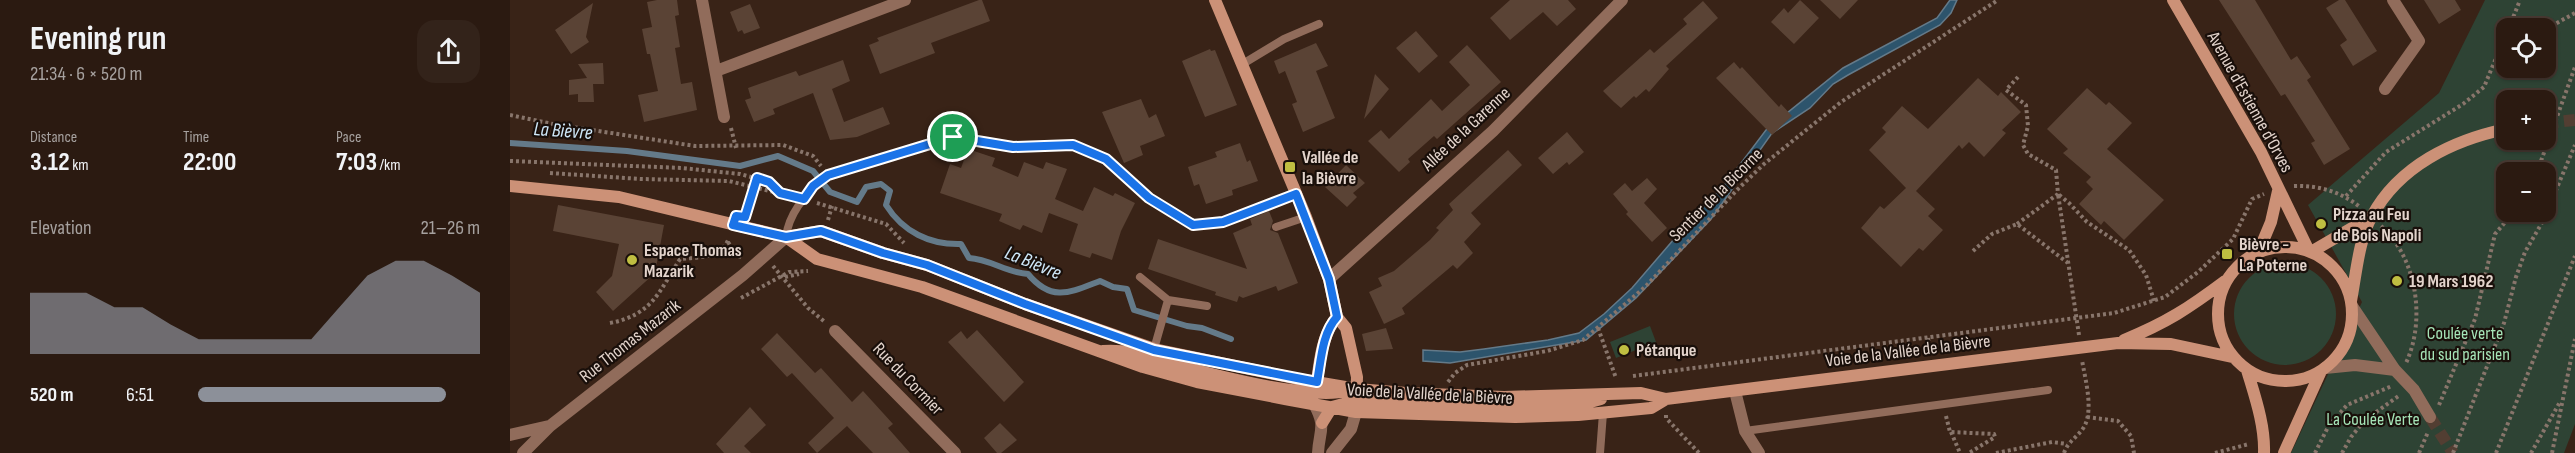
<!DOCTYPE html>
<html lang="en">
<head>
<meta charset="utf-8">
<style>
  :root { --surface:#2b1a11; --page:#33231a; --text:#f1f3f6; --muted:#a6a19f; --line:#473831; --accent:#8c9099 }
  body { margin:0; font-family:"Sofia Sans Condensed",sans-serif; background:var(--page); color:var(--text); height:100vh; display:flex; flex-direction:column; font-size:22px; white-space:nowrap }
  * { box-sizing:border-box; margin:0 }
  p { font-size:20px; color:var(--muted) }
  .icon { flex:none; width:33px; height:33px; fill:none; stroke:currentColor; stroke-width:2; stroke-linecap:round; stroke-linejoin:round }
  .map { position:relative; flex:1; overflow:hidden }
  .side { display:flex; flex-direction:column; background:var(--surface); width:510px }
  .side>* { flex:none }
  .buttons { position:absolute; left:1986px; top:18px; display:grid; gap:12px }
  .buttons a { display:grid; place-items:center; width:60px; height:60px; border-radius:12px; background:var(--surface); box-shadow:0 2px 4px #0004,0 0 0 2px var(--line); font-size:30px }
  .pin { position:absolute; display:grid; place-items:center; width:51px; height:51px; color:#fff; margin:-26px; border:3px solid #fff; border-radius:50%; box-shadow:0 2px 6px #0007 }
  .round { display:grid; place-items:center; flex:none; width:63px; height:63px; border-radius:18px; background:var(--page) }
  .summary { display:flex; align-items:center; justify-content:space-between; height:102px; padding:0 30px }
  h1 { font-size:33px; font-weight:700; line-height:45px }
  .figures { display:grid; grid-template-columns:repeat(3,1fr); gap:9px; height:102px; padding:6px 30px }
  .figures div { display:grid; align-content:center }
  .figures b { font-size:26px; font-weight:700 }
  .figures small { font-size:16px; font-weight:400 }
  .figures p { font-size:16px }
  .chart { height:168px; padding:12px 30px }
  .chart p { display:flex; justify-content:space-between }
  .chart svg { width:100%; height:108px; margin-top:6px; fill:var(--accent); opacity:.7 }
  ul { padding:0 30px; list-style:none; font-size:20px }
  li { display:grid; grid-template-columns:96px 72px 1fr; align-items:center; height:45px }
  li i { height:15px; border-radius:8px; background:var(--accent) }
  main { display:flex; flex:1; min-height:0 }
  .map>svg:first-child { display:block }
  .green { fill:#2e4334; fill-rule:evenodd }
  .water { fill:#2d546c; stroke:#647a89; stroke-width:1.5 }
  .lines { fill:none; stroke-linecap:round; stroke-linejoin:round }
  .stream { stroke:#647a89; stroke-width:6 }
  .building { fill:#5a4335 }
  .street-tunnel { stroke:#523e32; stroke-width:12; stroke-dasharray:12 6; stroke-linecap:butt }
  .secondary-tunnel { stroke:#523e32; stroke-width:12; stroke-dasharray:12 6; stroke-linecap:butt }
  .path { stroke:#88756b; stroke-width:4; stroke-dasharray:3 3; stroke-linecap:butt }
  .lane { stroke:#916c5b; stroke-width:8 }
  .street { stroke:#916c5b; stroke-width:12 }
  .secondary { stroke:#cc9177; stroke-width:12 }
  .route-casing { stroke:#fff; stroke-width:12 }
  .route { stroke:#1a73e8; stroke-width:8 }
  .poi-dot { fill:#bfbe41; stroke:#190f0a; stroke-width:2 }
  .labels { text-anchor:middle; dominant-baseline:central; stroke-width:4.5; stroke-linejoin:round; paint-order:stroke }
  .street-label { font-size:18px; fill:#e3d4cc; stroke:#190f0a }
  .poi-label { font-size:18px; font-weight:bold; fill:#e3d4cc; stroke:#190f0a; text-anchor:start }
  .park-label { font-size:18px; fill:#a5e4b7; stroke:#190f0a }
  .water-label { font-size:20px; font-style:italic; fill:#cfe8f9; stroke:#190f0a }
</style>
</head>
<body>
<main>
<section class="side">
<div class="summary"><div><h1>Evening run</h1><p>21:34 · 6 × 520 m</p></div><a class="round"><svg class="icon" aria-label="share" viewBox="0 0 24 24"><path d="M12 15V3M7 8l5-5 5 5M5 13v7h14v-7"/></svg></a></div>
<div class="figures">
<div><p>Distance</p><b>3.12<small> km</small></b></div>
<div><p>Time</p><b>22:00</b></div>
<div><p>Pace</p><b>7:03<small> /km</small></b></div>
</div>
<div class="chart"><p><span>Elevation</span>21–26 m</p>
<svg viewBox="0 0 160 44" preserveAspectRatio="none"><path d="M0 44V19L10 19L20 19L30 25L40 25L50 32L60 38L70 38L80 38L90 38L100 38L110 25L120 12L130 6L140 6L150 12L160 19V44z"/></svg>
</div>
<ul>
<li><b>520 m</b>6:51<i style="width:88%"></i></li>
</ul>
</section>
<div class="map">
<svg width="2065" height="453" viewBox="0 0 2065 453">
  <rect width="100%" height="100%" fill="#392317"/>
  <path class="green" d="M1975 0H2065V424L2054 453H1781L1852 302 1798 205 1929 93ZM1996 28H2036V68H1996ZM1996 100H2036V140H1996ZM1996 172H2036V212H1996Z
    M1724 314a51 51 0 1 1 102 0a51 51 0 1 1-102 0Z
    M1140 326 1146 342 1106 358 1100 342Z"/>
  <path class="water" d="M1440 0H1447L1441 13 1430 25 1338 75 1323 84 1300 108 1262 133 1201 219 1126 298 1076 340 940 363 913 361V350L950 352 974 349 1038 340 1069 333 1094 314 1122 288 1183 217 1213 187 1256 130 1333 68 1427 18Z"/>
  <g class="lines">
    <path class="stream" d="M0 143 117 151 230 166 268 156 303 171 320 192 347 202 356 187 371 184 380 191 376 205C393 232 420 245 451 244L459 258C480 259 497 273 518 274 542 303 561 292 590 281L603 287 617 289 624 310 677 326 692 328 721 339"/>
  </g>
  <path class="building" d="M147 0H167L169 15 165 16 170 47 165 48 171 84 182 82 187 110 134 122 128 95 148 91 140 54H137L132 29 142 27 137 2Z
    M469 0H472L480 21 421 43 425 53 370 74 359 45 369 41 367 38Z
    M1000 0H1058L1066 9 1047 26 1033 12 1000 40 980 18Z
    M1290 0 1309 18 1284 44 1261 22 1274 8 1278 13Z
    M1310 0H1348L1330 19Z
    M1709 0H1745L1781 60 1787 56 1801 77 1797 80 1840 149 1814 165 1801 143 1805 141 1775 94 1771 96Z
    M1829 0H1835L1867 51 1843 66 1830 45 1837 40 1816 8Z
    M1914 0H1945L1951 10 1929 24Z
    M1193 1 1208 18 1156 66 1159 69 1139 92 1136 89 1126 98 1124 96 1111 108 1104 102 1093 91 1140 49 1144 53 1177 24 1173 19Z
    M83 3 76 37 79 42 61 54 45 30Z
    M240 4 250 28 234 34 232 30 228 32 220 12Z
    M906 31 928 56 909 73 886 48Z
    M806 43 818 66 806 71 825 118 793 132 782 104 787 102 775 71 769 74 764 61Z
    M957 45 991 82 927 139 924 136 898 159 900 162 889 172 858 141 871 130 879 139 921 99 932 111 960 85 939 62Z
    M700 49 701 51 705 50 727 105 695 117 672 61Z
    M333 60 340 81 322 89 334 122 373 107 380 124 347 137 320 140 303 93 263 109 265 114 244 122 235 100 241 98 238 88 286 71 289 76Z
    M1224 62 1230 69 1232 67 1269 107 1271 104 1282 116 1262 135 1206 78Z
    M93 63 94 84H83L84 102H68V94L59 95V80L77 78 68 64Z
    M865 74 879 89 854 119Z
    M1468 78 1488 96 1491 92 1511 112 1492 130 1496 133 1474 157 1459 142 1452 149 1449 145 1406 191 1425 209 1418 216 1433 230 1413 251 1409 248 1391 267 1351 228 1370 206 1374 209 1396 188 1359 150 1376 132 1372 128 1392 106 1418 129Z
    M1577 88 1596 105 1599 102 1622 123 1597 149 1654 200 1614 240 1594 221 1591 225 1569 204 1583 189 1576 182 1581 177 1553 153 1558 149 1537 129Z
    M631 99 639 118 646 114 655 136 630 146 633 155 614 163 592 112Z
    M1057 132 1074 152 1059 165 1057 162 1043 174 1028 158Z
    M730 143 737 162 740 160 748 181 722 190 723 195 696 204 689 184 684 186 678 167 707 157 705 152Z
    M458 149 485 158 482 166 508 177 514 162 533 169 536 162 557 169 545 199 573 211 584 187 603 196 605 193 625 203 611 231 602 260 582 253 580 258 559 251 568 224 539 213 532 233 513 225 510 230 489 221 492 214 430 193 440 164 451 168Z
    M998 150 1012 165 961 213 971 224 954 242 963 253 947 269 943 265 892 308 895 314 874 324 859 292 872 286 868 278 884 271 920 240 929 230 926 228 943 210 939 204Z
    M836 165 855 183 843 193 847 197 837 207 815 187Z
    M1137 178 1147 189 1134 203 1157 228 1142 242 1116 214 1118 212 1103 194 1115 183 1122 191Z
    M48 205 154 225 145 273 103 311 86 292 102 276 109 244 43 231Z
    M759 211 763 221 760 230 768 233 788 283 768 291 766 286 733 298 729 296 727 302 705 295 706 292 638 269 648 239 737 269 723 233 742 225 740 219Z
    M876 328 883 349 856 351 852 334Z
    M467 330 514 382 494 402 438 342 451 331 457 339Z
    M267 333 305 373 311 368 342 402 353 391 383 424 378 428 400 453H363L337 426 307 453 298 443 324 418 282 373 277 377 251 349Z
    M240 407 256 425 234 446 241 453H214L206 444Z
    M490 423 507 440 491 453H487L474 438Z"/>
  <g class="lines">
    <path class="street-tunnel" d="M1920 417 1943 453"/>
    <path class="secondary-tunnel" d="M2036 123 2065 120"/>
    <path class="path" d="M1999 28 2010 0
      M2036 29 2065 13
      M0 115 43 124 185 146 273 145 303 156 311 166
      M221 128 226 148
      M0 161 172 168 230 174 259 182 269 192
      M2027 172 2065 67
      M40 173 131 179 219 181 280 196
      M1784 186C1809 185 1831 192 1850 207
      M1836 196 1876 152 1953 104 1974 87 1996 34
      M307 203 376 224 394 243
      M236 214 247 178
      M2000 217 2022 212
      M318 220 322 206
      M1507 224 1548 194 1546 170 1518 154 1513 145 1518 126 1516 105 1496 90 1508 77
      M1871 226C1907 258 1916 320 1896 363
      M218 242 227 256 233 257
      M1463 251 1482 234 1507 224 1558 263
      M263 266 298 308 315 322
      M275 277 289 274
      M231 298 279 272 298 271
      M100 323C142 315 149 292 170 259 189 257 211 259 219 238
      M1088 328 1106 378
      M1569 335 1548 194 1559 203 1577 222 1619 250 1636 275 1644 301
      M1418 338 1420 352
      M1123 376 1604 313 1655 297 1688 272 1723 239 1742 199 1754 194
      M938 382 945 373 957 365 1037 351 1073 340 1135 287 1227 190 1254 164 1331 102 1488 0
      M1929 405 1965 319 1985 234 2004 212
      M1156 415V418L1189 453
      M1436 416 1440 432 1484 434 1485 437 1459 453
      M1577 417 1608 421 1621 436 1624 453
      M1441 432 1450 453
      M1486 453 1542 442 1557 444
      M1554 453C1558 441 1568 437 1574 427 1584 409 1575 379 1572 360
      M1705 453 1739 444
      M1805 453 1818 427 1837 405 1882 386
      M1832 453 1841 437 1855 420 1890 395
      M1909 453 1918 432
      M1943 453 1994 323 2006 277 2015 252 2033 221 2065 145
      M1986 453 2065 256
      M2021 453 2050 402
      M2042 453 2065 339"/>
    <path class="lane" d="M731 65 774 39 809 24
      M766 227 796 217
      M276 237C279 211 298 191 318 175L443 137 503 147 563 145 596 159 639 198 683 225 713 222 786 194
      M630 277 658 300 644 349
      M658 300 697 306
      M1235 431 1538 390
      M1090 453 1093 413"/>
    <path class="street" d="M192 0 214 117
      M206 71 395 0
      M1875 89 1909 41 1883 0
      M819 279 983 131 1112 0
      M1842 306 1885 370 1904 390 1920 417
      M325 331 445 453
      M1815 368 1845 365 1885 370
      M1225 391 1235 431 1249 453
      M804 404C817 427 809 431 808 453
      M0 435 39 426
      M13 453 40 426 233 275 276 237
      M822 453 841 429 846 412"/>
    <path class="secondary" d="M705 0 796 217 819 279 827 317 836 328 847 377 846 412
      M1663 0 1751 152 1799 251
      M0 186 109 197 276 237 311 231 373 253 417 265 515 304 644 349 788 379 847 389 896 393 994 397 1131 393 1156 399 1608 343 1661 344 1722 357
      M276 237 307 259 412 287 633 367 687 382 775 399 846 412 1005 417 1068 415 1141 408 1156 399
      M1708 314a67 67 0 1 1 134 0a67 67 0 1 1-134 0Z
      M1801 252 1861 217
      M1748 253 1761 222 1768 191
      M1841 301C1846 275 1849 238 1862 216 1889 166 1943 140 1996 129
      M1614 340C1656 323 1679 308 1715 281
      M593 351C618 349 637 357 661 364 705 375 795 400 838 391
      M1737 370C1745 397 1755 425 1754 453
      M806 390C809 367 811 335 827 317
      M812 423 822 407 848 400 1014 407 1066 406 1091 399
      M1774 453 1811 371"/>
  </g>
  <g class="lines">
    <g class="route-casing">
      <path id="route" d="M443 137 503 147 563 145 596 159 639 198 683 225 713 222 786 194 819 279 827 317C812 333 811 361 807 382L644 350 515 304 417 265 373 253 311 231 276 237 223 225 226 216 235 217 247 178 259 182 270 193 294 199 303 186 318 175Z"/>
    </g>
    <use href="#route" class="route"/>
  </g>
  <g class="poi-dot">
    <rect x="774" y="161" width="12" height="12" rx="3"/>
    <circle cx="1811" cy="224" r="6"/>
    <rect x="1711" y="248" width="12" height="12" rx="3"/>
    <circle cx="122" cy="260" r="6"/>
    <circle cx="1887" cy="281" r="6"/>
    <circle cx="1114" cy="350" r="6"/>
  </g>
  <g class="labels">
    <g class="street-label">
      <text transform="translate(1740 102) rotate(61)">Avenue d'Estienne d'Orves</text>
      <text transform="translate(956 129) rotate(-43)">Allée de la Garenne</text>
      <text transform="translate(1206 195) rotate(-45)">Sentier de la Bicorne</text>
      <text transform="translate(120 341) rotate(-38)">Rue Thomas Mazarik</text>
      <text transform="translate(1398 351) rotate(-7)">Voie de la Vallée de la Bièvre</text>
      <text transform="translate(398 379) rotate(46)">Rue du Cormier</text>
      <text transform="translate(920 394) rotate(3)">Voie de la Vallée de la Bièvre</text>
    </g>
    <g class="poi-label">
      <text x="792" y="157">Vallée de<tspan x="792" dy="21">la Bièvre</tspan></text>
      <text x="1823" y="214">Pizza au Feu<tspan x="1823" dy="21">de Bois Napoli</tspan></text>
      <text x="1729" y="244">Bièvre -<tspan x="1729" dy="21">La Poterne</tspan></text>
      <text x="134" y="250">Espace Thomas<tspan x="134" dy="21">Mazarik</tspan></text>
      <text x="1899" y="281">19 Mars 1962</text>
      <text x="1126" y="350">Pétanque</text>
    </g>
    <g class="park-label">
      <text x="1955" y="333">Coulée verte<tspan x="1955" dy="21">du sud parisien</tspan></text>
      <text x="1863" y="419">La Coulée Verte</text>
    </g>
    <g class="water-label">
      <text transform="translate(53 131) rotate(4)">La Bièvre</text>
      <text transform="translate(523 263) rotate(22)">La Bièvre</text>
    </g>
  </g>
</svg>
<div class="buttons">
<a><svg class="icon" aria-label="locate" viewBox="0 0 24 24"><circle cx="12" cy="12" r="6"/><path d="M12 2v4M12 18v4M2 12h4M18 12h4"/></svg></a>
<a>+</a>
<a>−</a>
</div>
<div class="pin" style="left:443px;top:137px;background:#1e9e55"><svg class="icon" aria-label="arrive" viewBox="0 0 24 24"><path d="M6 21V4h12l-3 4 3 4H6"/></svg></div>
</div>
</main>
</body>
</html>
